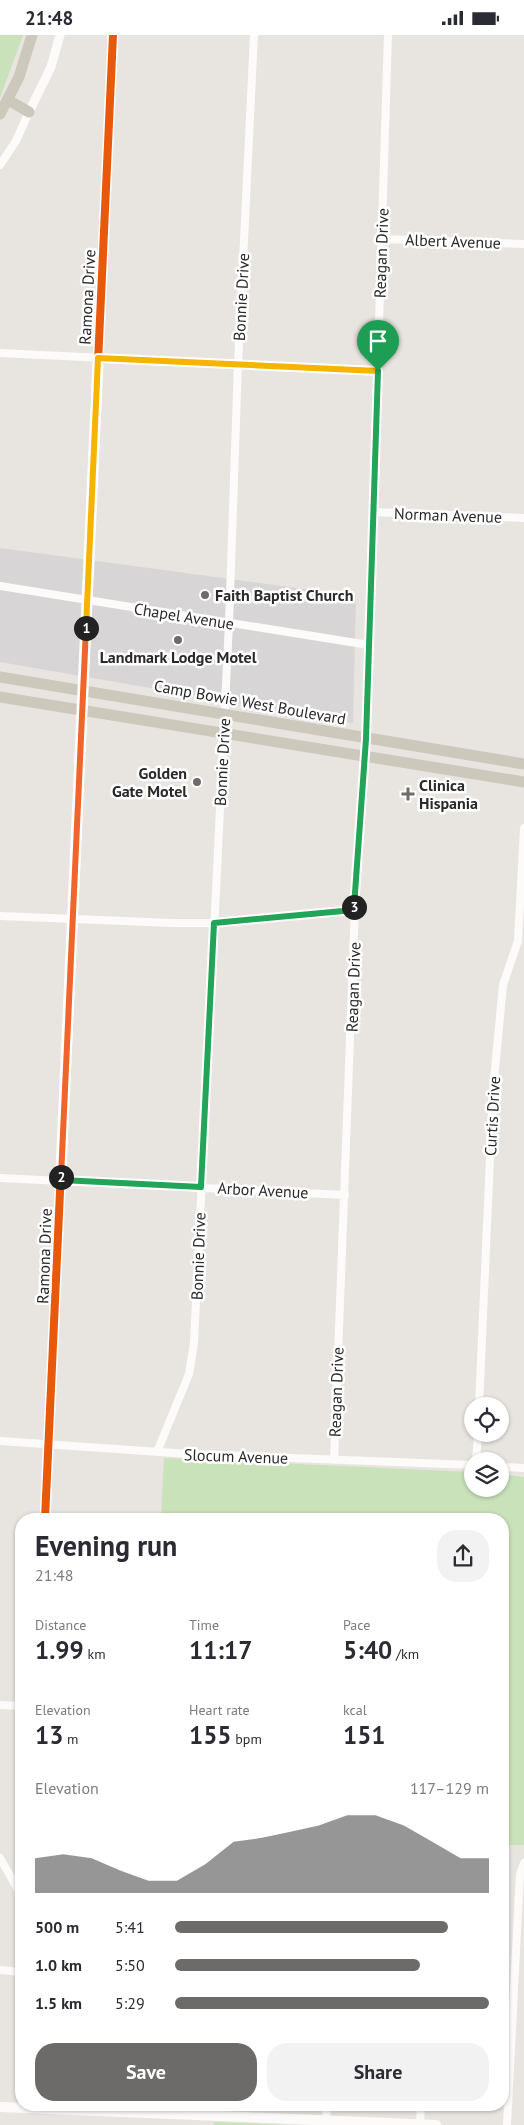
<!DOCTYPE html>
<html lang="en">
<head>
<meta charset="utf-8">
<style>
  :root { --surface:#fff; --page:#f2f2f3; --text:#2b2b33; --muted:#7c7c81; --accent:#6c6b6a }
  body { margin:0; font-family:"PT Sans",sans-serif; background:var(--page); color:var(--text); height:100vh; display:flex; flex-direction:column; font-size:19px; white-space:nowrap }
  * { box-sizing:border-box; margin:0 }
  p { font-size:16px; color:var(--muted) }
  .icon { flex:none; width:28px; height:28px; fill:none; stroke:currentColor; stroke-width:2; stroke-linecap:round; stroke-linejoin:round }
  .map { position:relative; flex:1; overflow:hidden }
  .details { position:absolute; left:15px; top:1478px; width:494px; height:598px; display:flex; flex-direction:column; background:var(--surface); border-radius:20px; box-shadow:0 1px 4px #0004 }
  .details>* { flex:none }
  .buttons { position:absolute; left:464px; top:1362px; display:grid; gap:10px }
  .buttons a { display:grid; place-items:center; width:45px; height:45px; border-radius:50%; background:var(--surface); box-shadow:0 1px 4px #0004; font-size:25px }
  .pin { position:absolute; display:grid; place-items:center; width:42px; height:42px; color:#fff; margin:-51px -21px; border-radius:50% 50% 50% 0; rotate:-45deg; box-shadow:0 0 5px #0007 }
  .pin .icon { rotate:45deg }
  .km { position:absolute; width:25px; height:25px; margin:-12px; border-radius:50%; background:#222; color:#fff; font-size:14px; line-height:25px; text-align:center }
  .round { display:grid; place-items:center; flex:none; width:52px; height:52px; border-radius:20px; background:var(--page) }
  .overview { display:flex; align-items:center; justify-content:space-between; height:85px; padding:0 20px }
  h1 { font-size:28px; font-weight:700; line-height:38px }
  .stats { display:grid; grid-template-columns:repeat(3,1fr); gap:8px; height:85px; padding:5px 20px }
  .stats div { display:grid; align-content:center }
  .stats b { font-size:25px; font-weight:700 }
  .stats small { font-size:14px; font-weight:400 }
  .stats p { font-size:14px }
  .chart { height:140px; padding:10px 20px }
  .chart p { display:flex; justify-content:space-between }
  .chart svg { width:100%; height:90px; margin-top:5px; fill:var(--accent); opacity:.7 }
  .button { display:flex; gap:10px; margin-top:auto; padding:10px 20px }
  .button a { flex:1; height:58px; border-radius:20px; background:var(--accent); color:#fff; font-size:20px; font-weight:700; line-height:58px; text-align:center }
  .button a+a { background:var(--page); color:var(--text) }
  ul { padding:0 20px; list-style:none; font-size:16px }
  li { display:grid; grid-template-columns:80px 60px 1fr; align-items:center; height:38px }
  li i { height:12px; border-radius:6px; background:var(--accent) }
  .status { display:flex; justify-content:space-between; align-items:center; height:35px; padding:0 25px; background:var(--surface); direction:ltr }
  .status svg { height:14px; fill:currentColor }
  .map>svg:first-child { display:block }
  .industrial { fill:#d8d5d7 }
  .green { fill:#c9e2ba }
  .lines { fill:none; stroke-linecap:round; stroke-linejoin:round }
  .minor { stroke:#fcfbfa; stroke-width:8 }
  .tertiary { stroke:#fcfbfa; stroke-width:9 }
  .secondary { stroke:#fcfbfa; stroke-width:10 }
  .primary { stroke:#ccc8bc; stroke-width:11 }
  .cycleway-casing { stroke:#fff; stroke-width:11 }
  .cycleway { stroke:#e8590c; stroke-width:8 }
  .split-1-casing { stroke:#fff; stroke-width:10 }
  .split-2-casing { stroke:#fff; stroke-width:10 }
  .split-3-casing { stroke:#fff; stroke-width:10 }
  .split-4-casing { stroke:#fff; stroke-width:10 }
  .split-1 { stroke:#f5b400; stroke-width:6 }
  .split-2 { stroke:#f0652b; stroke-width:6 }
  .split-3 { stroke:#22a559; stroke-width:6 }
  .split-4 { stroke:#22a559; stroke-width:6 }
  .poi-dot { fill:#6c6b6a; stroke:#fff; stroke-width:2 }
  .labels { text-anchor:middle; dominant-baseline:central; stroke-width:5; stroke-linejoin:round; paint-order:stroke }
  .street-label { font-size:16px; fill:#2a2a2a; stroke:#fff }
  .poi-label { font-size:16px; font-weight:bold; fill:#2a2a2a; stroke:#fff; text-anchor:start }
</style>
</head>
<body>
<div class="status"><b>21:48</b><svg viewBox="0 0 49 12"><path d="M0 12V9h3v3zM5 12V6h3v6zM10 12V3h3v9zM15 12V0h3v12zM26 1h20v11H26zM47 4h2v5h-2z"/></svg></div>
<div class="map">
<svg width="524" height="2090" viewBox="0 0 524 2090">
  <rect width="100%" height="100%" fill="#e8e4e0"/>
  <path class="industrial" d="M0 513 356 561 353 688 0 627Z"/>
  <path class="green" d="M0 0H23L0 63Z
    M164 1423 472 1437V1454H500V1439L524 1442V1810H503L502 1484H161Z
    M214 2087 289 2090H214Z"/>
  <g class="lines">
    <path class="minor" d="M0 130 16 106 29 77
      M382 204 524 209
      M0 318 378 336
      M373 477 524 483
      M0 551 369 610
      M0 881 172 888H214L343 876 355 872
      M0 1143 345 1160
      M479 1371 493 1055 503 950 518 906 524 793
      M0 1406 189 1419 472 1430
      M157 1417 189 1339 194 1308 229 588 238 329 254 0
      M334 1425 355 872 366 704 388 0
      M476 1426 478 1399
      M500 1432 524 1433
      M45 1484 113 0
      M0 1670 21 1671
      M0 1823 21 1860
      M0 1935 21 1937
      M326 2085 327 2069
      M420 2089 421 2069
      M507 2090 520 1839 524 1828"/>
    <path class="tertiary" d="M29 77 51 32 60 0"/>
    <path class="secondary" d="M0 2072 436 2090"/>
    <path class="primary" d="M8 65 29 77
      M0 79 19 42 32 0
      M0 642 524 729
      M0 662 524 747"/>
    <g class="cycleway-casing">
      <path id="cycleway" d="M45 1484 113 0"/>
    </g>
    <use href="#cycleway" class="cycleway"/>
  </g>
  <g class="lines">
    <g class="split-1-casing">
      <path id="split-1" d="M86 593 98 323 378 336"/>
    </g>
    <g class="split-2-casing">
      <path id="split-2" d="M61 1142 86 593"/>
    </g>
    <g class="split-3-casing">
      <path id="split-3" d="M61 1142V1145L201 1152 214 888 343 876 354 872"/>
    </g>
    <g class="split-4-casing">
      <path id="split-4" d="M354 872 366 704 378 336"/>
    </g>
    <use href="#split-1" class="split-1"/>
    <use href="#split-2" class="split-2"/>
    <use href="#split-3" class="split-3"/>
    <use href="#split-4" class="split-4"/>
  </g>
  <g class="poi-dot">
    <circle cx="205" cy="560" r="5"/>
    <circle cx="178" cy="605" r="5"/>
    <circle cx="197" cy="747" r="5"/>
    <path d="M405.5 751.5h5v5h5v5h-5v5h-5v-5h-5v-5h5z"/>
  </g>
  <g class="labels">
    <g class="street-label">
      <text transform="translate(453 206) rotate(2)">Albert Avenue</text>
      <text transform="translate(381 218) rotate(-88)">Reagan Drive</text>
      <text transform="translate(87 262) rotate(-87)">Ramona Drive</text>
      <text transform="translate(241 262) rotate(-87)">Bonnie Drive</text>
      <text transform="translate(448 480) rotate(2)">Norman Avenue</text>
      <text transform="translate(184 581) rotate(9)">Chapel Avenue</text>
      <text transform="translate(250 667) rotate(10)">Camp Bowie West Boulevard</text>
      <text transform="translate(222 727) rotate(-87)">Bonnie Drive</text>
      <text transform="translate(353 952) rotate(-88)">Reagan Drive</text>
      <text transform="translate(492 1081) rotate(-87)">Curtis Drive</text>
      <text transform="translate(263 1155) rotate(3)">Arbor Avenue</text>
      <text transform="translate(44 1221) rotate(-88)">Ramona Drive</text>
      <text transform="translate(198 1221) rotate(-88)">Bonnie Drive</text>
      <text transform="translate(336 1357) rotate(-88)">Reagan Drive</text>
      <text transform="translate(236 1421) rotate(2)">Slocum Avenue</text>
    </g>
    <g class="poi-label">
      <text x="215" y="560">Faith Baptist Church</text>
      <text x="178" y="622" text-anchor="middle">Landmark Lodge Motel</text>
      <text x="187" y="738" text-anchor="end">Golden<tspan x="187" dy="18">Gate Motel</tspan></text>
      <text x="419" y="750">Clinica<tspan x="419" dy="18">Hispania</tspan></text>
    </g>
  </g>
</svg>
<div class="buttons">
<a><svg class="icon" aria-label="locate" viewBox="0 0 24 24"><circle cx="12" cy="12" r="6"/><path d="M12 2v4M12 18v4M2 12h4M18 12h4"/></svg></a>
<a><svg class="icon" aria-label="layers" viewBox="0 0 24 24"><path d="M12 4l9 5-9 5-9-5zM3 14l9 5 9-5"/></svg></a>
</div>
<div class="pin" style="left:378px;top:336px;background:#1e9e55"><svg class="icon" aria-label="arrive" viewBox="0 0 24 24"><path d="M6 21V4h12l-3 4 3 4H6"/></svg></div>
<b class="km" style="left:86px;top:593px">1</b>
<b class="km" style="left:61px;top:1142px">2</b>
<b class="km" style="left:354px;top:872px">3</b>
<section class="details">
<div class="overview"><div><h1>Evening run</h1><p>21:48</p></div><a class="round"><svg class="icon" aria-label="share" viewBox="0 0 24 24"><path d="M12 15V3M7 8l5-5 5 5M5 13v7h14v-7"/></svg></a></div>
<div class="stats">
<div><p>Distance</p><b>1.99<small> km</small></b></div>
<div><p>Time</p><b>11:17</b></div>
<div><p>Pace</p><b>5:40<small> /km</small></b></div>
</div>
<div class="stats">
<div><p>Elevation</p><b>13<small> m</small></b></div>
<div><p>Heart rate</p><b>155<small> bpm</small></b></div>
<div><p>kcal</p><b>151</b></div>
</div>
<div class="chart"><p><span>Elevation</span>117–129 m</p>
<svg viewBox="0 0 160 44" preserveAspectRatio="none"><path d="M0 44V27L10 25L20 27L30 33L40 38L50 38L60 30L70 19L80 17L90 14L100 11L110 6L120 6L130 11L140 19L150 27L160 27V44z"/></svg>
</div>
<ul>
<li><b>500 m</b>5:41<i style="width:87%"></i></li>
<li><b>1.0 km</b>5:50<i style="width:78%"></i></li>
<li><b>1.5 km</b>5:29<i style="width:100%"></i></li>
</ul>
<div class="button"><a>Save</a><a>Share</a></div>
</section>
</div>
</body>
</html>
